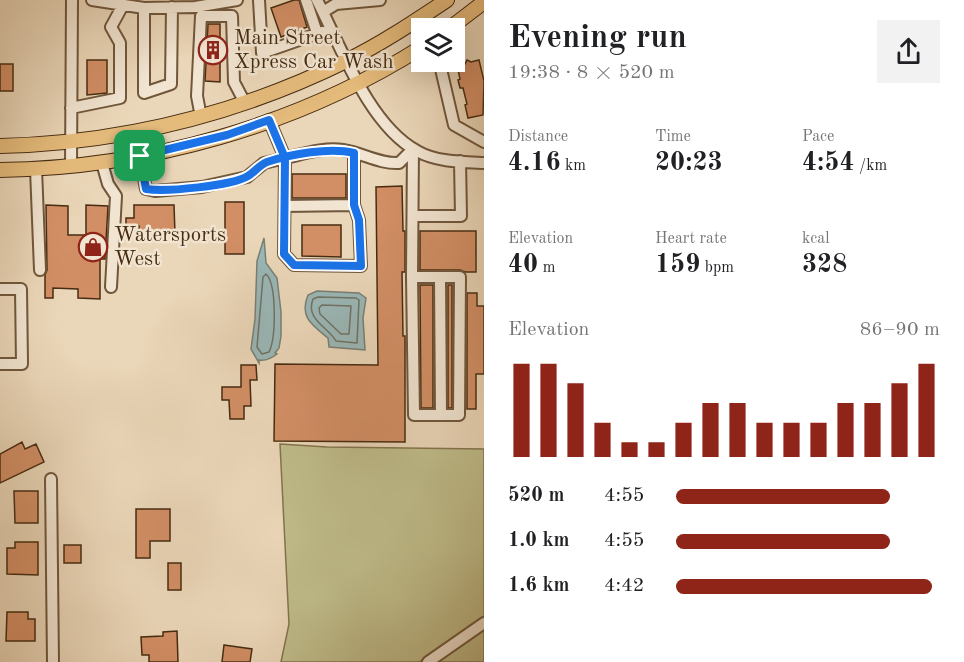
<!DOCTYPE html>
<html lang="en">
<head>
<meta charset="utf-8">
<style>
  :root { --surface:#fff; --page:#f2f2f2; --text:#202124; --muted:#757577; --accent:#8f2418 }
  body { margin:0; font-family:"Old Standard TT",serif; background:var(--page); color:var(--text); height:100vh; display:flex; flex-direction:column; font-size:22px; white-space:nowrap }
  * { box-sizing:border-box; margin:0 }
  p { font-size:20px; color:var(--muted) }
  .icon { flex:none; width:33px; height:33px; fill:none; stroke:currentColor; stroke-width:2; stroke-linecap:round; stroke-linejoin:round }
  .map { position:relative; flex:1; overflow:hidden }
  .side { display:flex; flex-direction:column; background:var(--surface); width:480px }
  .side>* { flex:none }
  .fabs { position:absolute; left:411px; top:18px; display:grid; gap:12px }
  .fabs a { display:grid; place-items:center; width:54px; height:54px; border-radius:0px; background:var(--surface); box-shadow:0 6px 24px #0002; font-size:30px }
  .pin { position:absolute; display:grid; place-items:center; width:51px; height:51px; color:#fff; margin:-26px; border-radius:12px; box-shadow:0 3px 9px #0006 }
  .round { display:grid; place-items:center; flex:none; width:63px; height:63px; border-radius:0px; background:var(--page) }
  .summary { display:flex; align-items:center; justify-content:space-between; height:102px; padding:0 24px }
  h1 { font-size:33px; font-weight:800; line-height:45px }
  .figures { display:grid; grid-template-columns:repeat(3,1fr); gap:9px; height:102px; padding:6px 24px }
  .figures div { display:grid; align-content:center }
  .figures b { font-size:26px; font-weight:800 }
  .figures small { font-size:16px; font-weight:400 }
  .figures p { font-size:16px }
  .chart { height:168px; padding:12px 24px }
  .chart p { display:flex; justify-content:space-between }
  .chart svg { width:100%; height:108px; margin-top:6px; stroke:var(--accent); stroke-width:6 }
  ul { padding:0 24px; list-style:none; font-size:20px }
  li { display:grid; grid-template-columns:96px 72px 1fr; align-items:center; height:45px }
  li i { height:15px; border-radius:8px; background:var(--accent) }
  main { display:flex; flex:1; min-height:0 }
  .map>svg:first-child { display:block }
  .green { fill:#bfbc8a; stroke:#83744e; stroke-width:1.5 }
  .water { fill:#9ab7b7; stroke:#797f75; stroke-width:1.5 }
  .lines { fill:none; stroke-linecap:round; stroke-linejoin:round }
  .shore { stroke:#707264; stroke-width:1.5 }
  .building { fill:#d28e65; stroke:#472c11; stroke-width:1.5 }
  .minor-casing { stroke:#70563b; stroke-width:14 }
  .major-casing { stroke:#472c11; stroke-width:16 }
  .minor { stroke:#f1e4d1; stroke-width:10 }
  .major { stroke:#e5bb7c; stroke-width:14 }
  .route-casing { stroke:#fff; stroke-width:12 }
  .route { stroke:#1a73e8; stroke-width:8 }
  .labels { text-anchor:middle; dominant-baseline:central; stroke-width:5; stroke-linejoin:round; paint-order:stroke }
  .poi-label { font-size:21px; fill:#472c11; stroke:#f1e4d1; text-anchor:start }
</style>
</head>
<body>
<main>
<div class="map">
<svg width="484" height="662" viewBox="0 0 484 662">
  <rect width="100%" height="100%" fill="#ead6b8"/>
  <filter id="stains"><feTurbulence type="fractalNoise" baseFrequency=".00333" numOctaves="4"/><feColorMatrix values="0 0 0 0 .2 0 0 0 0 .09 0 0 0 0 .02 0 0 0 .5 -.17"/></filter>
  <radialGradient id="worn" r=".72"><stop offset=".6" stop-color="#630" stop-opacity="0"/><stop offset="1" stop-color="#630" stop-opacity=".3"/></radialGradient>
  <path class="green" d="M280 444 327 447 484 449V616L419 662H281L289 624Z
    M484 629V662H437Z"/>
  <path class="water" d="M264 238 266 263 277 278 281 312V336L279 348 275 353 277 354C272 358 265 361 259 360V363L251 349 255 319 257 261Z
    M317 291 359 293 366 298 363 318 365 350 329 347 328 338C312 325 299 317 308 295Z"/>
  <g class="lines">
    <path class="shore" d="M266 274C277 284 276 338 269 352L262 354 257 347 263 277Z
      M318 297 356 298 359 300 357 343 336 341C328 327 305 319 313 299Z
      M322 305 351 306 349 334H341L320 314 319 308Z"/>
  </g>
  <path class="building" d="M294 0H299L307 27 281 37 271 8Z
    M208 24H220V82L205 81Z
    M87 60H107V93L87 95Z
    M467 60 471 62 479 60 484 81 483 115 468 118 465 105 467 104 463 88H460L458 80 460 79 457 65 465 64Z
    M0 64H13V91H0Z
    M292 174H346V198H292Z
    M402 186 403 231H405V272H402L403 336H405V442L274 441 275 364 378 365 376 187Z
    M225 202H244V254H225Z
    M46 205 68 206V235H86V205L108 206 105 259H100V299L78 298V289L53 288V298H45V275L47 270Z
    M134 205H174L175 234H139V226H126V218H134Z
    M302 225H341V257L302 256Z
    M420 231H476V272H465L460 270H420Z
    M420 285H433V408H421Z
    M448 285H452V408H448Z
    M467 293H477V306H484V374H476V409H467Z
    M241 365H256L257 380H250L251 406H244V419H230L229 400H222V387H241Z
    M22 442 25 449 36 444 44 462 0 483V454Z
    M14 491H38V523H15Z
    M136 509H170V541H150V558H136Z
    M15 542H38V575L7 574V548H15Z
    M64 545H81V563H64Z
    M168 563H181V590H168Z
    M7 612H28V619H35V641H6Z
    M177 631 178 662H149V655H142L141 637 163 636V632Z
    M224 645 252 649 250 662H222Z"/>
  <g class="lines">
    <g class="minor-casing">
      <path id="minor" d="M92 0 144 8 195 7 237 0
        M259 0 262 53 331 29
        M306 0 317 33
        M317 0C341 47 369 125 417 151 436 162 462 162 484 163
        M144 8V93L171 84 172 7
        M323 12 336 4 380 0
        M437 62 441 69 454 125 484 142
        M71 108 120 98V43L111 27 123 5
        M201 117 197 96 201 16H232L234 82 245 103
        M269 120 285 158C303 154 325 147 343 150 363 153 379 164 399 163L413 149
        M140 157 146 189 155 191 202 187 247 177 264 163 285 158 284 254 294 265 361 266 359 220 354 205V153
        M102 163 108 184 116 196 111 287
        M71 166 72 0
        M36 169 40 270
        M285 206 354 205
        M413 216H461L460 161
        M412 277 414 415H459L460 277H412L413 149
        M440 277 441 415
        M0 289H21L22 364H0
        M51 479 53 662
        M428 662 484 623"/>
    </g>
    <g class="major-casing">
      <path id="major" d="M450 28 484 2
        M0 146C120 143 238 114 346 61 381 44 414 22 447 0
        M0 170C147 168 297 126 422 47"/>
    </g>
    <use href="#minor" class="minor"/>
    <use href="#major" class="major"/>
  </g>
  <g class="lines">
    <g class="route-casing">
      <path id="route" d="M140 156 227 135 269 120 285 158 284 254 294 265 361 266 359 220 354 205V153C330 147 291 154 267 162 259 165 255 172 248 176 231 186 166 192 146 189L140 156"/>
    </g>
    <use href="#route" class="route"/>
  </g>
  <defs>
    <g id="building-ring" transform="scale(1.5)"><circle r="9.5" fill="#f1e4d1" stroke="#8f2418" stroke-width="1.5"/><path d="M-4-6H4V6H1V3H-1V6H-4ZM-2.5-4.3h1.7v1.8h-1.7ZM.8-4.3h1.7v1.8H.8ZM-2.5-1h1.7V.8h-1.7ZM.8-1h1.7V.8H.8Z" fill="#8f2418"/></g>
    <g id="shop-ring" transform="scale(1.5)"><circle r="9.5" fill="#f1e4d1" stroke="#8f2418" stroke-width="1.5"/><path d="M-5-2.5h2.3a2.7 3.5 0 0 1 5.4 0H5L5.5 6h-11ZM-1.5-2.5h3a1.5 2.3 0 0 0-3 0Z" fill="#8f2418"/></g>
  </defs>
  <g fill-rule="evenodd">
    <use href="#building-ring" x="213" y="50"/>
    <use href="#shop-ring" x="93" y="247"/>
  </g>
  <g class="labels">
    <g class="poi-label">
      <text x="234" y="38">Main Street<tspan x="234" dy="24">Xpress Car Wash</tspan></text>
      <text x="114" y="235">Watersports<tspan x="114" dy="24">West</tspan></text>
    </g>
  </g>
  <rect width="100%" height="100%" filter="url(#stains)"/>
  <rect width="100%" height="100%" fill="url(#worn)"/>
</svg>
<div class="fabs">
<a><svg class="icon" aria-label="layers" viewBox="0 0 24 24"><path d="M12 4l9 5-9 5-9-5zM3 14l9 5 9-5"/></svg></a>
</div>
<div class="pin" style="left:140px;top:156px;background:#1e9e55"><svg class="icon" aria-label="arrive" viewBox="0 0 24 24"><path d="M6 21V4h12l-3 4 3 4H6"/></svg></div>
</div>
<section class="side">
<div class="summary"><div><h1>Evening run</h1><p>19:38 · 8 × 520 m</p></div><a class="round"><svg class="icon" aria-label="share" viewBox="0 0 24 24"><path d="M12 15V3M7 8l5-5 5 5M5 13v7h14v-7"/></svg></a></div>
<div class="figures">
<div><p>Distance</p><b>4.16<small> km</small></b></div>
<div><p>Time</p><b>20:23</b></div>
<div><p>Pace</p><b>4:54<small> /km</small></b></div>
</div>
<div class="figures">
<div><p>Elevation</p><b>40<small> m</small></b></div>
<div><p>Heart rate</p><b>159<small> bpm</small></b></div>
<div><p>kcal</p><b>328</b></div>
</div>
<div class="chart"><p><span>Elevation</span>86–90 m</p>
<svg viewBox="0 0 160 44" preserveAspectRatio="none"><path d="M5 44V6M15 44V6M25 44V14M35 44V30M45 44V38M55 44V38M65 44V30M75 44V22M85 44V22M95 44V30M105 44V30M115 44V30M125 44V22M135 44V22M145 44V14M155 44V6"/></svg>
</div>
<ul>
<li><b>520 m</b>4:55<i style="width:81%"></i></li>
<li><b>1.0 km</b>4:55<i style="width:81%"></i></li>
<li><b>1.6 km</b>4:42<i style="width:97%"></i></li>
</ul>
</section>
</main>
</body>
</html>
